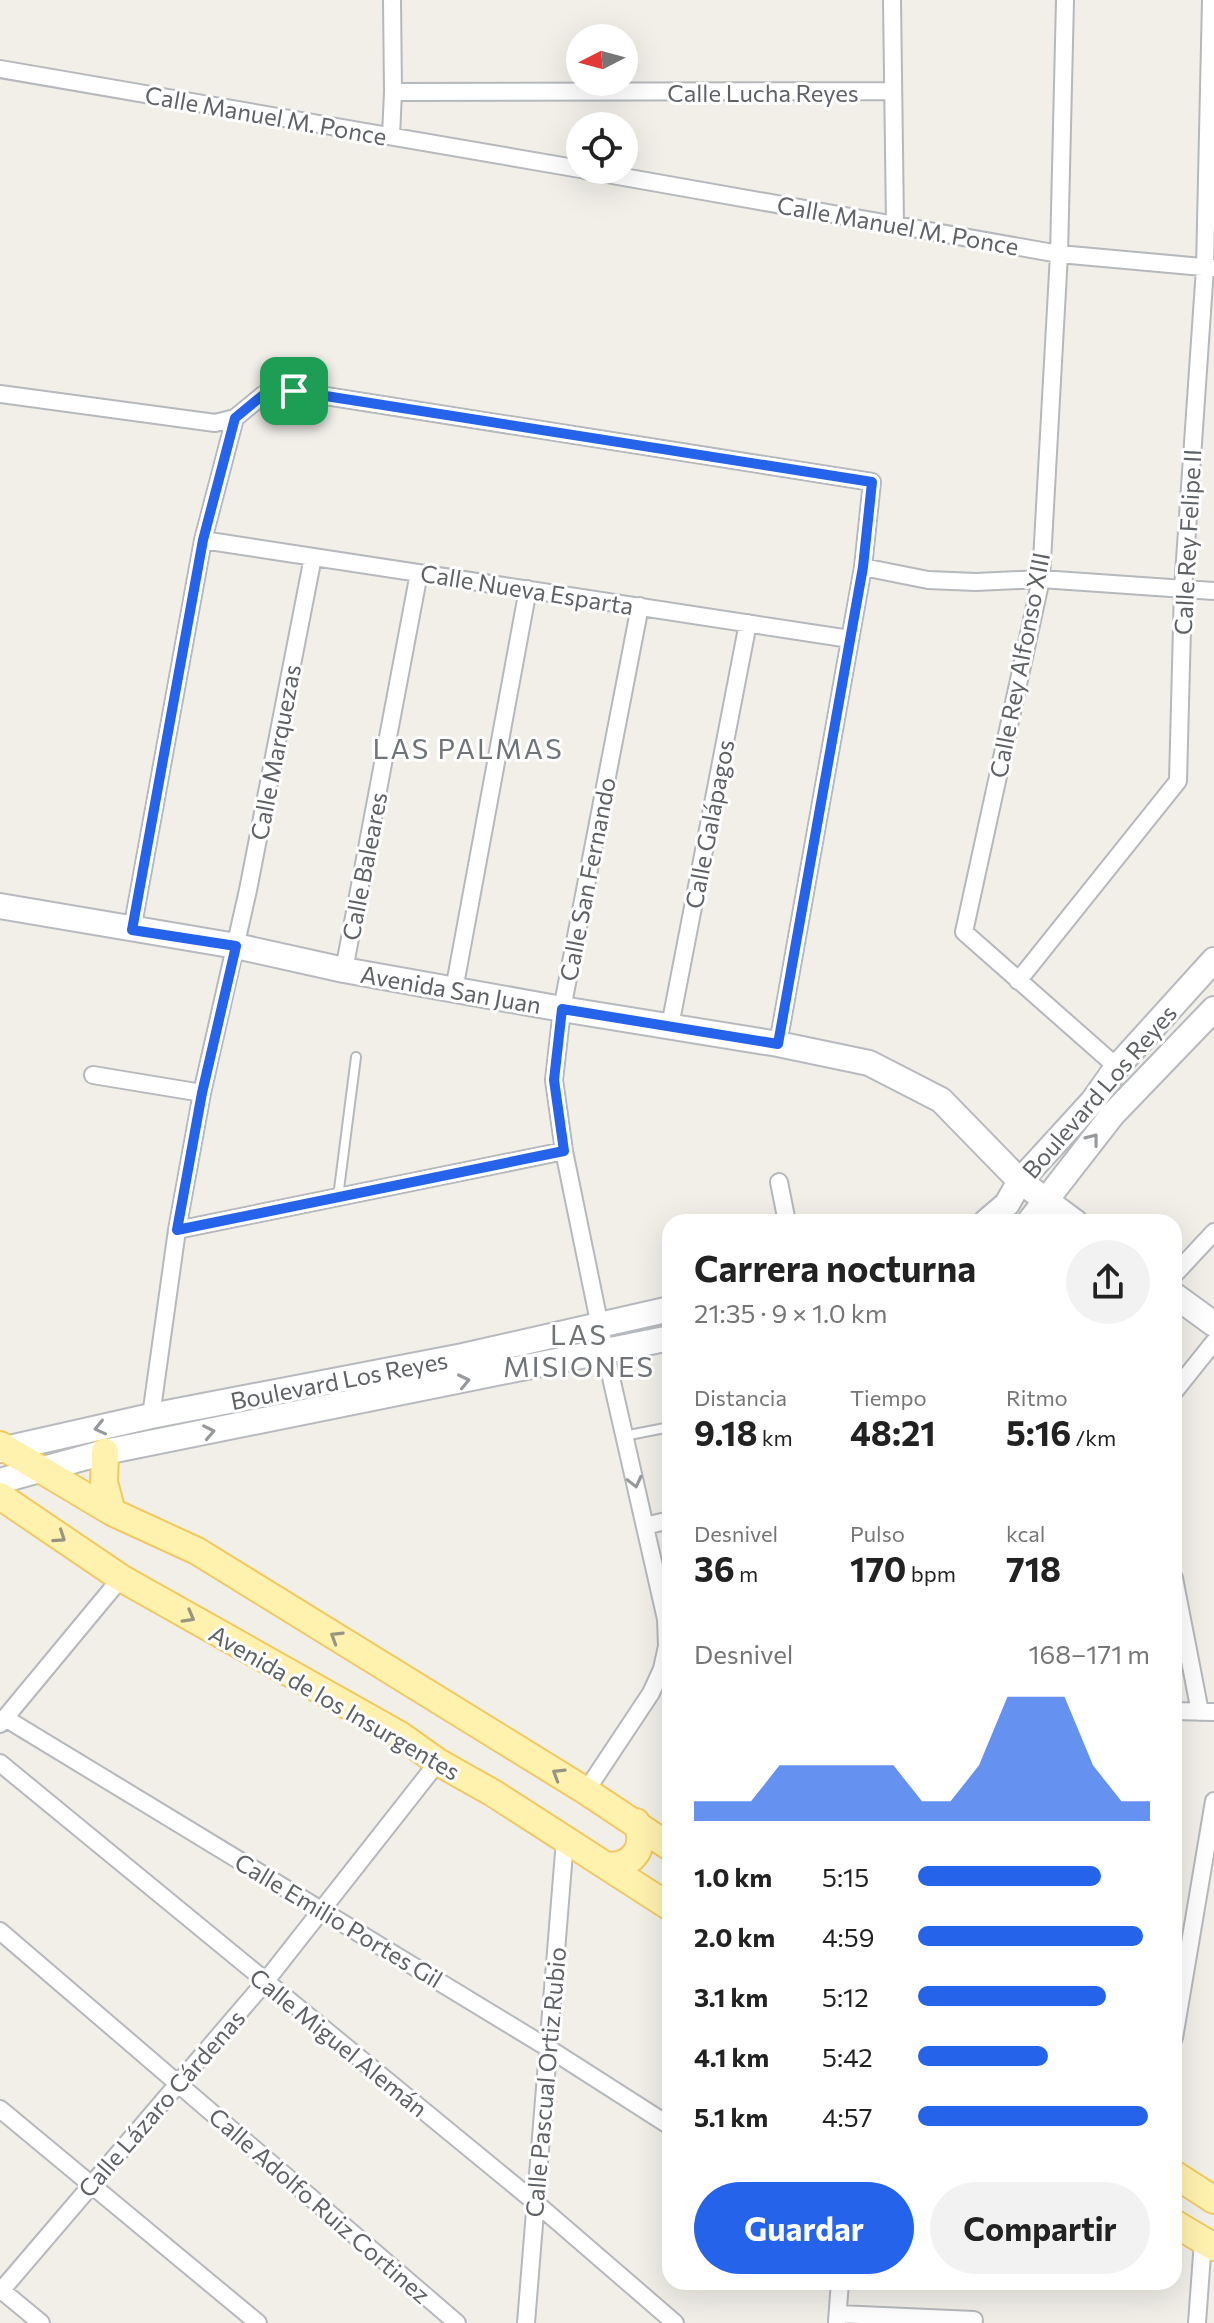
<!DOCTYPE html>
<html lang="es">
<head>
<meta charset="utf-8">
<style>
  :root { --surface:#fff; --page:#f2f2f2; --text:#222; --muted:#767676; --accent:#2563eb }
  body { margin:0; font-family:Commissioner,sans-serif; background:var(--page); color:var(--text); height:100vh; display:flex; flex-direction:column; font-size:30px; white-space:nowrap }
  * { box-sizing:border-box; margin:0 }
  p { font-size:26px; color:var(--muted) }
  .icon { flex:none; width:44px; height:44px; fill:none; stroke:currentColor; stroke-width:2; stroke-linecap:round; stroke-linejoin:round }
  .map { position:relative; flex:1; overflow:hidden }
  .sheet { position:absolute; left:662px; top:1214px; width:520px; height:1076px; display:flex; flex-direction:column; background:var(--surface); border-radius:24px; box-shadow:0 8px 32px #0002 }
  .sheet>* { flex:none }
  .needle { width:52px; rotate:264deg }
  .controls { position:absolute; left:566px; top:24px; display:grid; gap:16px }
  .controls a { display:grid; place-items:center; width:72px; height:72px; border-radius:50%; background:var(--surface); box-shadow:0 8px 32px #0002; font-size:40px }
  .pin { position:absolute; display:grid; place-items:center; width:68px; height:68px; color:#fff; margin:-34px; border-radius:16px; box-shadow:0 4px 12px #0006 }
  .round { display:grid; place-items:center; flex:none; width:84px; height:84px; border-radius:42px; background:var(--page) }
  .overview { display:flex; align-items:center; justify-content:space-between; height:136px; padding:0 32px }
  h1 { font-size:36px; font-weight:700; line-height:60px }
  .metrics { display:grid; grid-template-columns:repeat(3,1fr); gap:12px; height:136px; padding:8px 32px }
  .metrics div { display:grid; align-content:center }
  .metrics b { font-size:34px; font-weight:700 }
  .metrics small { font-size:22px; font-weight:400 }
  .metrics p { font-size:22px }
  .chart { height:224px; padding:16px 32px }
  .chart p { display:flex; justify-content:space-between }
  .chart svg { width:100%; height:144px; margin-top:8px; fill:var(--accent); opacity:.7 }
  .cta { display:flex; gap:16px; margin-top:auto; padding:16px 32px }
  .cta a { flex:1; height:92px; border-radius:48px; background:var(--accent); color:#fff; font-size:32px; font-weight:700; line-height:92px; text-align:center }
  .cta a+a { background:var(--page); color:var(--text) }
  ul { padding:0 32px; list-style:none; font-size:26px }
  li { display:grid; grid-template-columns:128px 96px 1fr; align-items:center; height:60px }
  li i { height:20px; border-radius:10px; background:var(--accent) }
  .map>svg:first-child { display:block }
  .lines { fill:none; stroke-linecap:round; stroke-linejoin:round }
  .lane-casing { stroke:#b5b8bc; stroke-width:12 }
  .street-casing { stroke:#b5b8bc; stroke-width:20 }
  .secondary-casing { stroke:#b6babf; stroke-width:28 }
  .primary-casing { stroke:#f2c960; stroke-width:30 }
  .lane { stroke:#fff; stroke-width:8 }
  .street { stroke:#fff; stroke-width:16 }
  .secondary { stroke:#fff; stroke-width:24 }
  .primary { stroke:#fff2af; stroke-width:26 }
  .oneway { stroke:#979a9d }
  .oneway2 { stroke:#979581 }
  .route-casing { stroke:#fff; stroke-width:16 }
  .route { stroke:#2563eb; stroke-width:10 }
  .labels { text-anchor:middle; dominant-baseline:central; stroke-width:6; stroke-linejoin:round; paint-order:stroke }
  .street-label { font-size:24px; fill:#5f6368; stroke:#fff }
  .quarter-label { font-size:28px; letter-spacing:2px; fill:#70757a; stroke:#fff }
</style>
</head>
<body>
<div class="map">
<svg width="1214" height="2323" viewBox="0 0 1214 2323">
  <rect width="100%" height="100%" fill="#f1efe8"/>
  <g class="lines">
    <g class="lane-casing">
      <path id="lane" d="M338 1197 356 1057
        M624 1436 670 1427"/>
    </g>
    <g class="street-casing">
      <path id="street" d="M892 0 895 224
        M1065 0 1059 254 1041 579 964 932 1117 1067
        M0 69 580 169
        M393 92 893 91
        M391 136 393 92 392 0
        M584 170 1059 254 1214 268
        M0 394 215 423 235 418 263 395 294 391 872 482 863 567 778 1044
        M203 540 850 639
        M863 567 928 580 976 582 1041 579 1214 591
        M132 930 203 540 235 418
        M344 970 419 573
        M1018 981 1178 781 1183 589 1205 268 1211 0
        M454 990 528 589
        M670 1026 748 623
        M93 1075 202 1093
        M779 1182 787 1222
        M177 1230 564 1151
        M1174 1275 1214 1232
        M1174 1392 1214 1342
        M151 1416 177 1230 202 1093 248 890 313 557
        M645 1526 670 1520
        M1174 1578 1200 1712
        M1174 1711 1214 1712
        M5 1718 548 2048 670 2126
        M0 1724 121 1578
        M0 1763 536 2203 675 2323
        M586 1791 651 1693 662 1669 667 1646 666 1619 605 1351 564 1151 554 1080 562 1009 640 606
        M0 1931 457 2323
        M1174 2038 1214 1801
        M0 2109 258 2323
        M0 2289 41 2323
        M0 2292 265 1982 438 1762
        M838 2314 974 2320
        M837 2321 840 2282
        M526 2323 565 1840
        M1197 2323 1203 2241"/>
    </g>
    <g class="secondary-casing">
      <path id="secondary" d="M0 906 236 946 344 970 562 1009 778 1044 869 1063 941 1100 1020 1181 1075 1222
        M986 1222 1007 1204 1020 1181 1093 1101 1117 1067 1214 960
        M1029 1222 1113 1114 1214 1009
        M1174 1295 1214 1324
        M0 1450 151 1416 463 1356 670 1309
        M0 1481 105 1452 670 1338"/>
    </g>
    <g class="primary-casing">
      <path id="primary" d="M0 1445 112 1512 197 1551 586 1791 670 1847
        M105 1452 104 1482 112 1512
        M0 1496 121 1578 400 1735 438 1762 493 1793 670 1907
        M609 1866C634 1866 648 1845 636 1822
        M1174 2174 1214 2200
        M1174 2223 1214 2247"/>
    </g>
    <use href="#lane" class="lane"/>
    <use href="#street" class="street"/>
    <use href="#secondary" class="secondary"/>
    <use href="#primary" class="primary"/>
  </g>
  <defs><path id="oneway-chevron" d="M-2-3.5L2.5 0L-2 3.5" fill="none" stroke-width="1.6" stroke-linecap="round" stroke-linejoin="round" transform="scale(2)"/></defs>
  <g class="oneway">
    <use href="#oneway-chevron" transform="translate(1093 1139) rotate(-52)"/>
    <use href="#oneway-chevron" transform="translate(464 1381) rotate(-12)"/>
    <use href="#oneway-chevron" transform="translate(100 1428) rotate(167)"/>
    <use href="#oneway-chevron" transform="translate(209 1432) rotate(-11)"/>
    <use href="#oneway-chevron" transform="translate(635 1482) rotate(77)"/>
  </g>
  <g class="oneway2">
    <use href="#oneway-chevron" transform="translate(60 1537) rotate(34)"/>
    <use href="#oneway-chevron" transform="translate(189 1617) rotate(29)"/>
    <use href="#oneway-chevron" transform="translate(336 1637) rotate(-148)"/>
    <use href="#oneway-chevron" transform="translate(558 1774) rotate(-148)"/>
  </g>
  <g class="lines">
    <g class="route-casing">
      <path id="route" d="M294 391 872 482 863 567 778 1044 562 1009 554 1080 564 1151 177 1230 202 1093 236 946 132 930 203 540 235 418 263 395Z"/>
    </g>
    <use href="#route" class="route"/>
  </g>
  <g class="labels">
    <g class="street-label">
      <text x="763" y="92">Calle Lucha Reyes</text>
      <text transform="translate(266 115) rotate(10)">Calle Manuel M. Ponce</text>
      <text transform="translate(898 225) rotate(10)">Calle Manuel M. Ponce</text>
      <text transform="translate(1187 542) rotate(-87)">Calle Rey Felipe II</text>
      <text transform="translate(527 589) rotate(9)">Calle Nueva Esparta</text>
      <text transform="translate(1019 665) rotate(-79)">Calle Rey Alfonso XIII</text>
      <text transform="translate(275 752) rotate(-79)">Calle Marquezas</text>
      <text transform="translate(709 824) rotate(-79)">Calle Galápagos</text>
      <text transform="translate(364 866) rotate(-79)">Calle Baleares</text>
      <text transform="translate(587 879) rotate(-79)">Calle San Fernando</text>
      <text transform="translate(451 989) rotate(10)">Avenida San Juan</text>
      <text transform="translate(1099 1091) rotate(-49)">Boulevard Los Reyes</text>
      <text transform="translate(339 1380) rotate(-11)">Boulevard Los Reyes</text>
      <text transform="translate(335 1702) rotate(30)">Avenida de los Insurgentes</text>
      <text transform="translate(339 1920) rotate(31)">Calle Emilio Portes Gil</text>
      <text transform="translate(339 2042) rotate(39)">Calle Miguel Alemán</text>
      <text transform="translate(545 2082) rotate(-85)">Calle Pascual Ortiz Rubio</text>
      <text transform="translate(161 2103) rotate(-49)">Calle Lázaro Cárdenas</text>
      <text transform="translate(320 2205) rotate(41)">Calle Adolfo Ruiz Cortinez</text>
    </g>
    <g class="quarter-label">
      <text x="468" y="748">LAS PALMAS</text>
      <text x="579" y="1334">LAS<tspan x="579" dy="32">MISIONES</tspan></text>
    </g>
  </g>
</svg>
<div class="controls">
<a><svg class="needle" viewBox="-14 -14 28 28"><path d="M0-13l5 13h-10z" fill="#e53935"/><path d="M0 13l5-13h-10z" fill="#767676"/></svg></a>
<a><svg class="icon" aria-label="locate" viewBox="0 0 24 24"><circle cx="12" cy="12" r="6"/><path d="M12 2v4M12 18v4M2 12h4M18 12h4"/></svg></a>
</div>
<div class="pin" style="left:294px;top:391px;background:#1e9e55"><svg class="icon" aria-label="arrive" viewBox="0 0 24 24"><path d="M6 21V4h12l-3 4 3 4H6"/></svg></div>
<section class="sheet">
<div class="overview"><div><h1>Carrera nocturna</h1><p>21:35 · 9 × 1.0 km</p></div><a class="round"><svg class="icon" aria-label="share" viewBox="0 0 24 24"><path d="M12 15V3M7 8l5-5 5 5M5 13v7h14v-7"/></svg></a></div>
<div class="metrics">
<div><p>Distancia</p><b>9.18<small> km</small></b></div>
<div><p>Tiempo</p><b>48:21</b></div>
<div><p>Ritmo</p><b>5:16<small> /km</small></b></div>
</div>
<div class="metrics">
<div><p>Desnivel</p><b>36<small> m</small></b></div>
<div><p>Pulso</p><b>170<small> bpm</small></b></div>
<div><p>kcal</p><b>718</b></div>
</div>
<div class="chart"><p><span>Desnivel</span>168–171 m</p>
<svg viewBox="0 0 160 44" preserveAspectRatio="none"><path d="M0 44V38L10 38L20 38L30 27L40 27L50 27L60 27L70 27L80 38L90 38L100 27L110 6L120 6L130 6L140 27L150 38L160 38V44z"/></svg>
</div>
<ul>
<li><b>1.0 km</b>5:15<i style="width:79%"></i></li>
<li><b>2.0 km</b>4:59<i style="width:97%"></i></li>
<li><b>3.1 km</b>5:12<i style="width:81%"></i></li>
<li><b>4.1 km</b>5:42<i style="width:56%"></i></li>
<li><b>5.1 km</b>4:57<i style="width:99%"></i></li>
</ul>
<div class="cta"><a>Guardar</a><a>Compartir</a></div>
</section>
</div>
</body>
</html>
